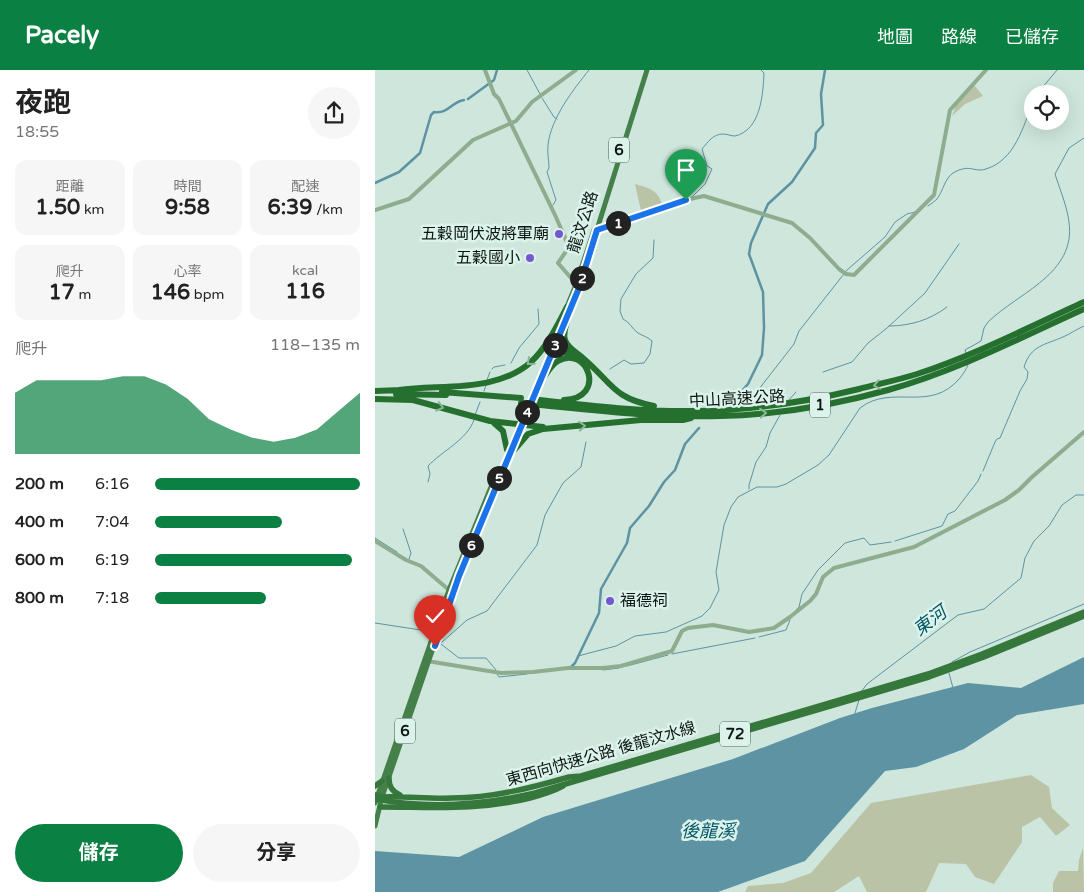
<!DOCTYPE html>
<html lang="zh-TW">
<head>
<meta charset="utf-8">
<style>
  :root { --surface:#fff; --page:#f6f6f6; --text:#222; --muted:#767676; --accent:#0b8043 }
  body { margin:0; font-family:"Varela Round","Noto Sans TC",sans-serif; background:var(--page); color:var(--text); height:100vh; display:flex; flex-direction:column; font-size:19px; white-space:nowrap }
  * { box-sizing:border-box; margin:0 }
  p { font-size:16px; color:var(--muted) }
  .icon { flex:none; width:28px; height:28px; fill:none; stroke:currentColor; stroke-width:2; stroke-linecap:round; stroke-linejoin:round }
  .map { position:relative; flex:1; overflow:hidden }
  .drawer { display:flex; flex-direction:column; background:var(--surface); width:375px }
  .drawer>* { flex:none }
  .fabs { position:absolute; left:649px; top:15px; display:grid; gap:10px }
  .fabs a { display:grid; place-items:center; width:45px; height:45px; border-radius:50%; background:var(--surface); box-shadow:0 5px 20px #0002; font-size:25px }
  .pin { position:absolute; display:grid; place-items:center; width:42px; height:42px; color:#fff; margin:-51px -21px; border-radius:50% 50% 50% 0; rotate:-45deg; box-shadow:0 0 5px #0007 }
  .pin .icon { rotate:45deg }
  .km { position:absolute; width:25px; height:25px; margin:-12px; border-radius:50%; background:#222; color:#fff; font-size:14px; line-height:25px; text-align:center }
  .round { display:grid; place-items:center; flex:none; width:52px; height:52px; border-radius:26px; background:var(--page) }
  .summary { display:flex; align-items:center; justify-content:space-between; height:85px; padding:0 15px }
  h1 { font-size:28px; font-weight:700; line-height:38px }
  .metrics { display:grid; grid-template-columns:repeat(3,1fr); gap:8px; height:85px; padding:5px 15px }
  .metrics div { display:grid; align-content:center; border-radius:12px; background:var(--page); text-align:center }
  .metrics b { font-size:21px; font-weight:700 }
  .metrics small { font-size:14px; font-weight:400 }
  .metrics p { font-size:14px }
  .chart { height:140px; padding:10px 15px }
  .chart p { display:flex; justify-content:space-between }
  .chart svg { width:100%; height:90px; margin-top:5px; fill:var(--accent); opacity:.7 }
  .primary-button { display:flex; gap:10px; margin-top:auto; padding:10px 15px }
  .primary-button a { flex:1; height:58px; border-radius:30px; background:var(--accent); color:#fff; font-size:20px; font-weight:700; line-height:58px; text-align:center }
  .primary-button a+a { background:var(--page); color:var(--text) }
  ul { padding:0 15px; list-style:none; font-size:16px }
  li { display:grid; grid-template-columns:80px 60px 1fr; align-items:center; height:38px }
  li i { height:12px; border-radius:6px; background:var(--accent) }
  header { display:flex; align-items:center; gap:30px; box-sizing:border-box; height:70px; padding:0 25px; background:var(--accent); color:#fff }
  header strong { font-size:24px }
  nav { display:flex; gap:28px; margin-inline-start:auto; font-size:18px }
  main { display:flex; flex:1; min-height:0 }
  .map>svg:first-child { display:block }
  .green { fill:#bbc3a7 }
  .water { fill:#5d93a3 }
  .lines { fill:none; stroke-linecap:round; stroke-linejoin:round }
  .stream { stroke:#5d93a3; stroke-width:1 }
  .canal { stroke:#5d93a3; stroke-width:2.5 }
  .tertiary { stroke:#8ead8f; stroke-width:4 }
  .primary { stroke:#45804a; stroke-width:5 }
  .trunk { stroke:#36783c; stroke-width:5.5 }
  .motorway { stroke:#26702f; stroke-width:6 }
  .trunk-bridge { stroke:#36783c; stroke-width:5.5 }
  .motorway-bridge { stroke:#26702f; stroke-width:6 }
  .oneway { stroke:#8ab896 }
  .route-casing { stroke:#fff; stroke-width:10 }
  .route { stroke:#1a73e8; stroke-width:6 }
  .poi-dot { fill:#7657d1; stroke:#dbf3ea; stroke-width:2 }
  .labels { text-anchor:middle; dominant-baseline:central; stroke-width:5; stroke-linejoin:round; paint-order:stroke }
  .shield { fill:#dbf3ea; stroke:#4c5954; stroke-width:1 }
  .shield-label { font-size:15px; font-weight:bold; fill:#0f1714 }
  .street-label { font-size:16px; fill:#0f1714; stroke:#dbf3ea }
  .poi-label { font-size:16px; fill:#0f1714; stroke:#dbf3ea; text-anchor:end }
  .water-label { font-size:18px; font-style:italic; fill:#055668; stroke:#dbf3ea }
</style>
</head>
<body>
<header>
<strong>Pacely</strong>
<nav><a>地圖</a><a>路線</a><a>已儲存</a></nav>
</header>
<main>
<section class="drawer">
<div class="summary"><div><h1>夜跑</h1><p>18:55</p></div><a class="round"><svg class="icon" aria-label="share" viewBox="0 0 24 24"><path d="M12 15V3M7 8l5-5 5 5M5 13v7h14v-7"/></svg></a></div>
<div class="metrics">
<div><p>距離</p><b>1.50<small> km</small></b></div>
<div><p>時間</p><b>9:58</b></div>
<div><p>配速</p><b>6:39<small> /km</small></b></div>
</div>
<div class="metrics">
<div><p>爬升</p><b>17<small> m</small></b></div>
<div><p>心率</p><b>146<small> bpm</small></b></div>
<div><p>kcal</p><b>116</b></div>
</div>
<div class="chart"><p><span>爬升</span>118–135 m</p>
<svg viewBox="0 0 160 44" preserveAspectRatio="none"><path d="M0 44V14L10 8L20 8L30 8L40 8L50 6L60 6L70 10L80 17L90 27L100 32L110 36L120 38L130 36L140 32L150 23L160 14V44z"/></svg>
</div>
<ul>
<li><b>200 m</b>6:16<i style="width:100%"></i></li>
<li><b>400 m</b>7:04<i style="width:62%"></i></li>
<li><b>600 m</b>6:19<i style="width:96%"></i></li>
<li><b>800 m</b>7:18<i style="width:54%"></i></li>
</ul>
<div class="primary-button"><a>儲存</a><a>分享</a></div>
</section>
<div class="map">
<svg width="709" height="822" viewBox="0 0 709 822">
  <rect width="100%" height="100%" fill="#cee6dc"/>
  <path class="green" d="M599 15 608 26 590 34 577 46 581 35Z
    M260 114C274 118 282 119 287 134L266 141Z
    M656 705 674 717 677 738 695 755 681 766 665 747 647 757V772L619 814 600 807 591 794 564 793 551 822H492L484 806 459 822H370L373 816 408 813 436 803 496 733Z
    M708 778 709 822H678V813L684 801H703L704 790Z"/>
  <path class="water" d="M709 587V634L642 645 589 679 541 697 510 701 430 791 343 822H0V781L84 787 168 747 358 689 465 648 497 638 593 613 646 618Z"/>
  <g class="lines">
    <path class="stream" d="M152 0 165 24
      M662 24 682 0
      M167 28 179 47 182 49
      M317 127 330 114 337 99 332 96 327 79C333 72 338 64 348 64 352 64 356 66 360 66 386 60 388 24 389 3L386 0
      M178 135 181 130 172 102 174 98C174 91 172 82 173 75 176 48 198 20 214 0
      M553 136C556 134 560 131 562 129 568 121 570 108 578 103 595 93 599 103 611 99 640 90 648 57 658 32
      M514 256C535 256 555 250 572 237
      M591 284 590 280 606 271 609 258 613 252C644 222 701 204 694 152 692 136 685 120 680 104L694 78 709 68
      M136 293 144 278 164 254 163 239
      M117 299 119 297 130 295
      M235 299 249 290 256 294 269 293 275 284 277 271C273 267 268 266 263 263 257 259 255 252 248 249L245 241 246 229 261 204 278 188 279 170
      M448 302 477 292 493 273 512 258 550 223 584 174
      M112 310 115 302
      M109 321 111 315
      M413 331 421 322
      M354 332 377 328 419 274 424 261 472 200 510 167 520 152 532 144 540 142
      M100 345 105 332
      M608 401 620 372 622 369 625 368 645 321 652 309 653 302 649 297C656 275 670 275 688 267 695 264 702 259 709 256
      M53 412 55 404 53 396C67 381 92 370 99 350
      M374 419V415L381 392 391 377 395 363 405 345
      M28 459 36 483 34 489
      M0 468 22 482
      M520 471 567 456 573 444 580 441 603 411 606 404
      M421 540 424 537 427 524 443 500 470 473 489 468 495 475 516 472
      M0 553 46 560 57 567
      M384 567 411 560 415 550
      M62 571 84 588H111L121 600
      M66 573 92 550 112 541 162 475 170 445 188 413 206 397 211 372
      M297 584 380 568
      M203 586 241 576 260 566 291 562 327 546 335 538 344 520 341 502 349 455 356 437 363 427 382 417H402L411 414 443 395 454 385 485 338C517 313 555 344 585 308 588 304 591 300 593 295
      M577 592 595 582 709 534
      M252 596 293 585
      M228 600 244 598
      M574 603 578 618
      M122 604 124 607 152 604
      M486 622 492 614 583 545 609 539 646 508 650 488 659 471 674 456 687 435 701 425H709
      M480 643 484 630"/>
    <path class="canal" d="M93 29 119 10 122 0
      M0 113 24 102 45 83 56 45 59 42C74 44 76 32 89 30
      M350 335 365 323 373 314 387 285 389 258 388 222 374 184 376 173 393 134 417 112 440 78 441 63 448 55 446 24 450 0
      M196 597 200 593 224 543 226 519 252 473 255 458 274 436 289 412 300 400 310 374 324 358"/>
    <path class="tertiary" d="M110 0 119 24 124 29 180 145 194 177 183 193 203 216
      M0 140 34 129 98 70 141 51 157 32 201 0
      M222 160 301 132 329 126 417 153 435 168 464 199 471 204 479 205 559 125 575 40 611 0
      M0 471 31 490 46 496 74 520
      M52 591 126 603 158 602 193 598H228L246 596 297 581 307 561 313 558 338 555 374 562 399 558 415 547 435 531 441 524 448 507 459 498 539 477 630 430 644 420 657 407 709 362"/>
    <path class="primary" d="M206 199 219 160
      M191 239 203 210
      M192 247 204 217 272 0
      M174 281 182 261
      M0 733 74 520 116 417
      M0 756 7 727 78 520 189 254"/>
    <path class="trunk" d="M14 708C14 717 17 721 25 725
      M0 716 7 711
      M0 725 7 727C30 726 53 729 77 728 117 728 156 718 194 707L206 706 553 604 607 584 709 542
      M5 737C58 737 103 741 155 728 166 725 177 722 188 716"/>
    <path class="motorway" d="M194 243C193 252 187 261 190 270 193 279 203 283 209 289 238 314 238 328 279 336
      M175 278 199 284
      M165 311C172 305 175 295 183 291 212 274 233 328 189 330
      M24 320C67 314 121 323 156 292 172 277 182 256 192 237
      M0 321 27 320
      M67 322 146 328
      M21 324 71 325
      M0 329 38 330 115 351 168 357
      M165 330C217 336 270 342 323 341 377 340 431 332 484 319 503 314 523 310 542 304 600 285 654 257 709 232
      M165 335C225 341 285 348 346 346 402 345 459 335 513 320 581 301 645 268 709 239
      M119 353 128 361 132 380
      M134 386 153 364 168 359 266 350H308L316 348"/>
    <path class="trunk-bridge" d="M0 729C53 739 108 735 160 723L554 607 609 587 709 546"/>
    <path class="motorway-bridge" d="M146 333 165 335"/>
  </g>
  <defs><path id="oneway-chevron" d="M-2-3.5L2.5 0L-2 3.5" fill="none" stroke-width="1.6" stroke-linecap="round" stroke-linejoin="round" transform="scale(1.25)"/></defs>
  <g class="oneway">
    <use href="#oneway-chevron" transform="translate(155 292) rotate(140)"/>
    <use href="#oneway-chevron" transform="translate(502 315) rotate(169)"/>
    <use href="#oneway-chevron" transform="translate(65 337) rotate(16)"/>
    <use href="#oneway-chevron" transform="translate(388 343) rotate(-5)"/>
    <use href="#oneway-chevron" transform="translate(207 356) rotate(-5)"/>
  </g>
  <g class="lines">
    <g class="route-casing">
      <path id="route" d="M60 576 84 506 204 218 222 160 311 130"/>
    </g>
    <use href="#route" class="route"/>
  </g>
  <g class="poi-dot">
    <circle cx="184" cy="164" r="5"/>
    <circle cx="155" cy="188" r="5"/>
    <circle cx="235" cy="531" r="5"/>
  </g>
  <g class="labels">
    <g class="shield">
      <rect x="234" y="67.5" width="20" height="25" rx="4"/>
      <rect x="435" y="322.5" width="20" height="25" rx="4"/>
      <rect x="20" y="648.5" width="20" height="25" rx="4"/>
      <rect x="345" y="651.5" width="30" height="25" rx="4"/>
    </g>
    <g class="shield-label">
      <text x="244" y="80">6</text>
      <text x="445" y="335">1</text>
      <text x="30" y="661">6</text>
      <text x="360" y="664">72</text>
    </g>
    <g class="street-label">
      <text transform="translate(208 152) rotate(-72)">龍汶公路</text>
      <text transform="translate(362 329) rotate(-3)">中山高速公路</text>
      <text transform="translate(226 684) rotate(-16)">東西向快速公路 後龍汶水線</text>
    </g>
    <g class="poi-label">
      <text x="174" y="164">五穀岡伏波將軍廟</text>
      <text x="145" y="188">五穀國小</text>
      <text x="245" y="531" text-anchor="start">福德祠</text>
    </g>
    <g class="water-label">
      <text transform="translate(555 551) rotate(-37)">東河</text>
      <text x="333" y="761">後龍溪</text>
    </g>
  </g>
</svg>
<div class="fabs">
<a><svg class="icon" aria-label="locate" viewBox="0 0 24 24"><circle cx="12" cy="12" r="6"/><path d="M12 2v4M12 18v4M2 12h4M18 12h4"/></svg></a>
</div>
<div class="pin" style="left:311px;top:130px;background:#1e9e55"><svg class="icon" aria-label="arrive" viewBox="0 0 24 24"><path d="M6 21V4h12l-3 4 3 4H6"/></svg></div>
<div class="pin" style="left:60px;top:576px;background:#d93025"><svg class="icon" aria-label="check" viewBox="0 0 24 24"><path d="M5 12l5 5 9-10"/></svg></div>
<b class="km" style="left:243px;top:153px">1</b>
<b class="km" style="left:207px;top:208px">2</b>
<b class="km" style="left:180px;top:275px">3</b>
<b class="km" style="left:152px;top:342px">4</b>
<b class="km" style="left:124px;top:408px">5</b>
<b class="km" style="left:96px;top:475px">6</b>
</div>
</main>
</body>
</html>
